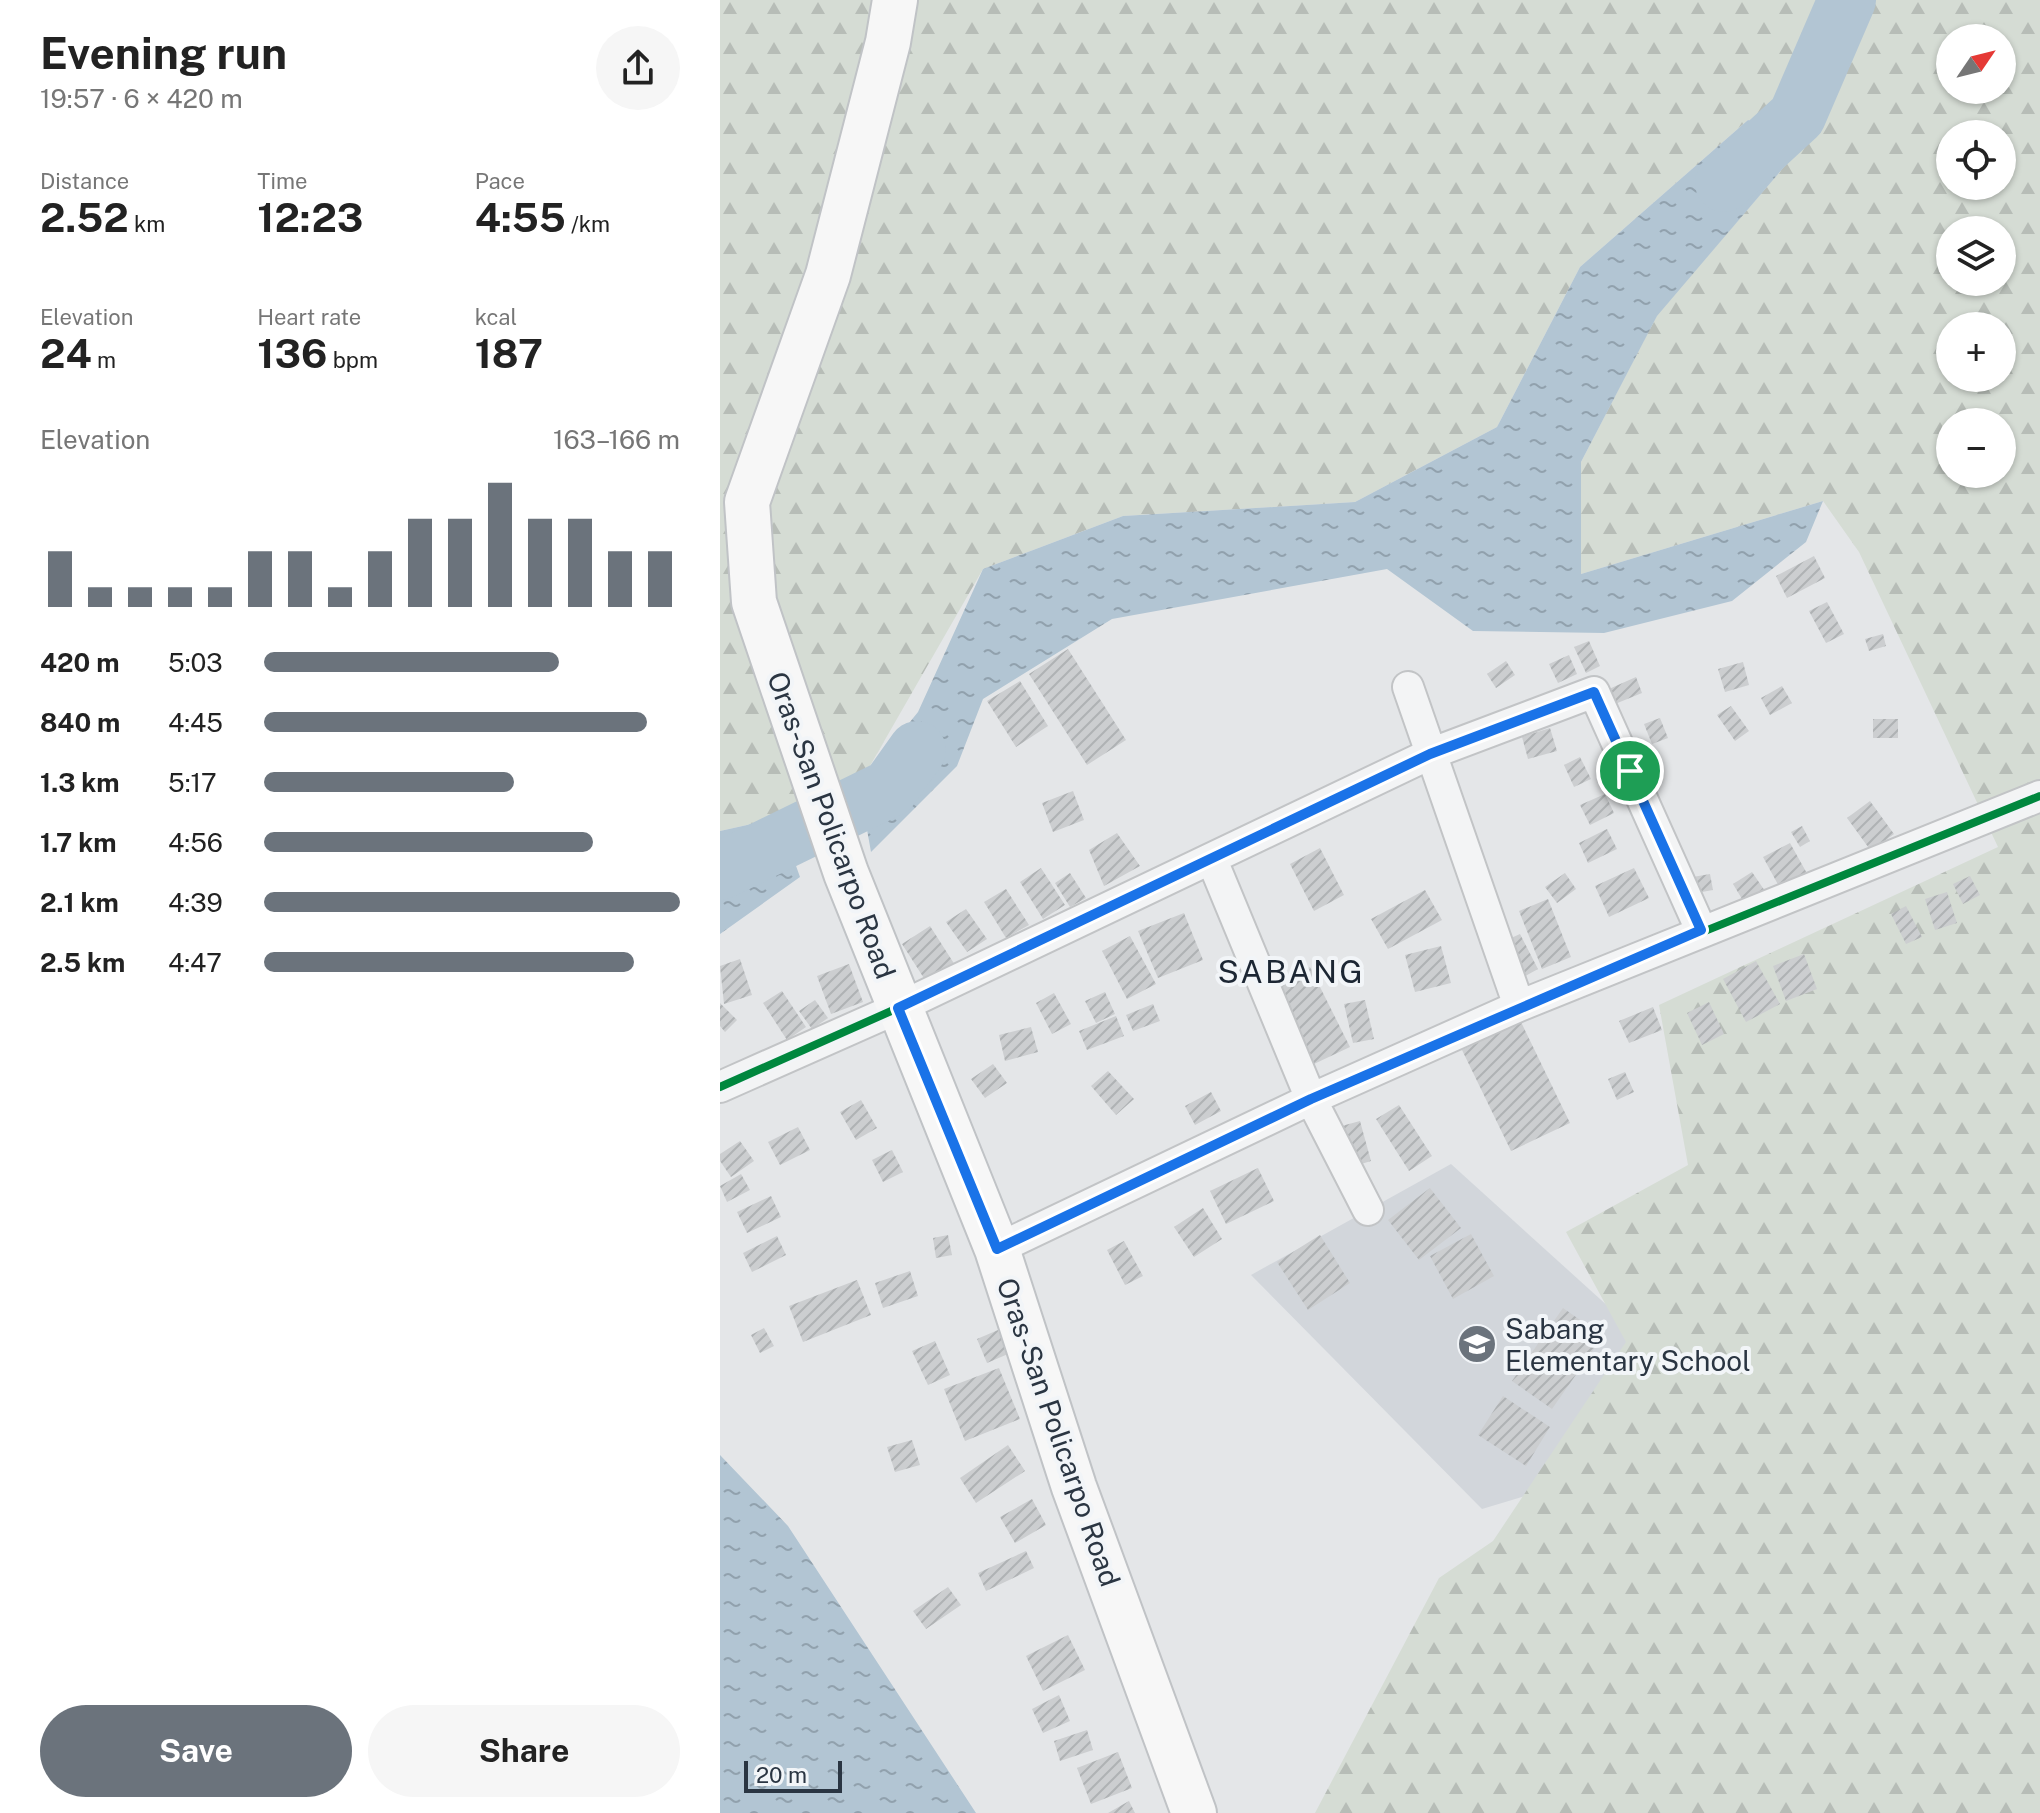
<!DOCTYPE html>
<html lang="en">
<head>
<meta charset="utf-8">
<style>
  :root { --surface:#fff; --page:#f6f6f6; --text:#222; --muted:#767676; --accent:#6b737c }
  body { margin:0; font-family:"Public Sans",sans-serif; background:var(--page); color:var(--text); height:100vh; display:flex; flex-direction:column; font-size:30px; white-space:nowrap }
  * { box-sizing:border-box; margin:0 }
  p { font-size:26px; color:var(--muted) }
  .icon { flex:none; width:44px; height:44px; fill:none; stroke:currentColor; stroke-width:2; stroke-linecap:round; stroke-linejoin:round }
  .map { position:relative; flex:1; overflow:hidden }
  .side { display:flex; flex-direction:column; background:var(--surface); width:720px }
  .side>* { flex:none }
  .needle { width:52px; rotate:55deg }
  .fabs { position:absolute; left:1216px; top:24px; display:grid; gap:16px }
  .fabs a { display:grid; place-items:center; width:80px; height:80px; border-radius:50%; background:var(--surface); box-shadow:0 2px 6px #0004; font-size:40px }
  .scale { position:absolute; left:24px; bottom:20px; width:98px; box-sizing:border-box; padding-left:8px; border:4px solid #2a3542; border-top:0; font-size:22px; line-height:28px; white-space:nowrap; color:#2a3542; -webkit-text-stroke:6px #f2f5f8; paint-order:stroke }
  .pin { position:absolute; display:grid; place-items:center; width:68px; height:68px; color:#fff; margin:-34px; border:4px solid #fff; border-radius:50%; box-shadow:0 2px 8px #0007 }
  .round { display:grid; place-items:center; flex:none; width:84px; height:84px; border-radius:42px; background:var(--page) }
  .headline { display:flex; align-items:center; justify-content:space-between; height:136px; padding:0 40px }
  h1 { font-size:44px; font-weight:700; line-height:60px }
  .figures { display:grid; grid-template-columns:repeat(3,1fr); gap:12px; height:136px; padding:8px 40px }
  .figures div { display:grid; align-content:center }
  .figures b { font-size:40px; font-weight:700 }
  .figures small { font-size:22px; font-weight:400 }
  .figures p { font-size:22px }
  .chart { height:224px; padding:16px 40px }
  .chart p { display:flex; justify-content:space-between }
  .chart svg { width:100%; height:144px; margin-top:8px; stroke:var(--accent); stroke-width:6 }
  .primary-button { display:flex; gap:16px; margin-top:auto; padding:16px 40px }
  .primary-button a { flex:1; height:92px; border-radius:48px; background:var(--accent); color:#fff; font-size:32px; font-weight:700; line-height:92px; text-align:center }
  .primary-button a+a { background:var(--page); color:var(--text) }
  ul { padding:0 40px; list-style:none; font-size:26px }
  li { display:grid; grid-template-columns:128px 96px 1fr; align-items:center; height:60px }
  li i { height:20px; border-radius:10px; background:var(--accent) }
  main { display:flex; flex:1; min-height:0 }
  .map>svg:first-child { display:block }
  .built { fill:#d2d6db }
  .forest { fill:url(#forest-firs); fill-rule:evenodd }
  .water { fill:url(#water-ripples) }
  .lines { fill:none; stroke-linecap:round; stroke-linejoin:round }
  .river { stroke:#b2c5d3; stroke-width:58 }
  .building { fill:url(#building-hatch) }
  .minor-casing { stroke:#c2c4c6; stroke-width:34 }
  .primary-casing { stroke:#c0c3c6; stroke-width:48 }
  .minor { stroke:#f3f4f5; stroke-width:30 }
  .primary { stroke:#f7f7f7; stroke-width:44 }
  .cycleway-casing { stroke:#f2f5f8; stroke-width:13 }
  .cycleway { stroke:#00873e; stroke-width:8 }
  .route-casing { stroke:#fff; stroke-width:16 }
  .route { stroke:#1a73e8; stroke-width:10 }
  .labels { text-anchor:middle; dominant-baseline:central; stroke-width:8; stroke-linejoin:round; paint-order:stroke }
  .street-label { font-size:28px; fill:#2a3542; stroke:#f2f5f8 }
  .poi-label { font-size:28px; fill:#2a3542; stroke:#f2f5f8; text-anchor:start }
  .quarter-label { font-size:32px; letter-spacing:2px; fill:#1c2633; stroke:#f2f5f8 }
</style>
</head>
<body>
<main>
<section class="side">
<div class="headline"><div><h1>Evening run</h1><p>19:57 · 6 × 420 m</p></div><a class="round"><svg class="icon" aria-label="share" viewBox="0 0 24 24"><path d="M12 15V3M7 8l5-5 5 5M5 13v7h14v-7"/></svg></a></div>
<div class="figures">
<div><p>Distance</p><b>2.52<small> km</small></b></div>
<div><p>Time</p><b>12:23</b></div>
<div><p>Pace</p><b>4:55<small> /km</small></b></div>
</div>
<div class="figures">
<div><p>Elevation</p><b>24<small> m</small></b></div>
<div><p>Heart rate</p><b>136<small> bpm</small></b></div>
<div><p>kcal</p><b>187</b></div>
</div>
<div class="chart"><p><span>Elevation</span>163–166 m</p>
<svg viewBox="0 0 160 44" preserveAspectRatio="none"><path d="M5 44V27M15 44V38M25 44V38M35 44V38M45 44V38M55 44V27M65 44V27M75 44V38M85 44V27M95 44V17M105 44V17M115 44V6M125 44V17M135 44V17M145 44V27M155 44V27"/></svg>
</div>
<ul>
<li><b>420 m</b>5:03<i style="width:71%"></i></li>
<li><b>840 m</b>4:45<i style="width:92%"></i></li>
<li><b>1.3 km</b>5:17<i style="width:60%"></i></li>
<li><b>1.7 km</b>4:56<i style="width:79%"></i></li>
<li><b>2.1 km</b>4:39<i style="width:100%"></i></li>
<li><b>2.5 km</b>4:47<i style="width:89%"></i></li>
</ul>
<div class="primary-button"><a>Save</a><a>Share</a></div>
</section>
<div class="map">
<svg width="1320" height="1813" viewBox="0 0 1320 1813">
  <defs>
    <pattern id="forest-firs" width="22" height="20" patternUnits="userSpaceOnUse" patternTransform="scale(2)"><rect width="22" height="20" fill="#d5dcd4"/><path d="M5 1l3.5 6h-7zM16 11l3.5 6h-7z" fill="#b7bdb7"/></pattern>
    <pattern id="water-ripples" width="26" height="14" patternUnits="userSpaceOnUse" patternTransform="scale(2)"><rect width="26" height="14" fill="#b2c5d3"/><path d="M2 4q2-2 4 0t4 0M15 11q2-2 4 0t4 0" fill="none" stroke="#91a1ad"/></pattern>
    <pattern id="building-hatch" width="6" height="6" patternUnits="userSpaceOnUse" patternTransform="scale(2)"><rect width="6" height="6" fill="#ccced0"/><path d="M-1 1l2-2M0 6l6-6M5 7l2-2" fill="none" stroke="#afb2b4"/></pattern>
  </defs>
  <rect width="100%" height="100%" fill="#e4e6e8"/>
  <path class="built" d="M731 1164 912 1328 917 1361 829 1489 762 1509 531 1275Z"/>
  <path class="forest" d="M0 0H1320V1813H595L719 1578 773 1541 906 1342 846 1232 968 1165 939 1005 1278 847 1139 552 1103 501 861 574V462L937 315 1087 140 1028 120 860 267 777 427 635 502 403 516 263 569 139 785 59 818 0 831ZM1230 38H1282V90H1230ZM1230 134H1282V186H1230ZM1230 230H1282V282H1230ZM1230 326H1282V378H1230ZM1230 422H1282V474H1230Z"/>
  <path class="water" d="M1028 120 1087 140 937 316 861 462V574L1103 501 1086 542 1012 601 884 633 753 631 667 569 392 619 263 699 237 766 151 852 139 785 198 712 263 569 403 516 635 502 777 427 860 267Z
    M59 818 80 877 0 934V831Z
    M0 1455 68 1526 256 1813H0Z"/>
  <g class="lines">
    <path class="river" d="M1004 183 1077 116 1127 0
      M0 871 170 788 197 750"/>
  </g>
  <path class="building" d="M1094 556 1105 578 1067 598 1056 576Z
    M1107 602 1124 634 1106 643 1089 611Z
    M1163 634 1166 646 1149 651 1145 639Z
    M869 641 880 666 866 673 854 647Z
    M348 649 406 740 367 765 309 674Z
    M849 655 857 674 838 683 829 664Z
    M786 661 795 675 776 688 767 674Z
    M1023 662 1029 685 1005 692 998 669Z
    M916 677 922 693 895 704 889 689Z
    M300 681 328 726 296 747 267 701Z
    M1062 686 1072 703 1050 715 1041 698Z
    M1011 706 1029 731 1015 741 997 715Z
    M940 718 948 738 932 744 924 724Z
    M1153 719H1178V738H1153Z
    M830 728 837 751 808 759 802 737Z
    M860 757 871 779 854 787 844 765Z
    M353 791 364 820 333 832 322 803Z
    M885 794 894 813 870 825 860 805Z
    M1150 801 1174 834 1151 851 1127 818Z
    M1082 826 1090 841 1080 847 1071 832Z
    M887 829 897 849 868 863 859 843Z
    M397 833 420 866 384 886 369 850Z
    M1070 843 1089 877 1062 892 1043 857Z
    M600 848 624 895 594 911 570 864Z
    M321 868 345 905 323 919 300 882Z
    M914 868 929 898 889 917 875 886Z
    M1032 872 1045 891 1025 904 1013 884Z
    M350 873 366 898 350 907 335 883Z
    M845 873 856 889 837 903 825 887Z
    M990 874 993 890 971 894 967 878Z
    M1250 876 1260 895 1243 904 1233 884Z
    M286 889 309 925 286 938 264 902Z
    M705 890 722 920 668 949 651 919Z
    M1227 892 1237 923 1215 930 1205 899Z
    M828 899 851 957 822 969 799 911Z
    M1186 906 1202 937 1186 944 1171 914Z
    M246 909 267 939 247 952 226 922Z
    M464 913 483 960 438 978 418 931Z
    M210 926 235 965 207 983 182 944Z
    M800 934 818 969 798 980 780 943Z
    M410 936 436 984 407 999 382 951Z
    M721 946 731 983 695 992 685 955Z
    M1084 954 1097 989 1066 1001 1053 966Z
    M20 959 32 995 4 1004 0 966Z
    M1036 961 1060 1004 1026 1022 1003 979Z
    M129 964 143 1002 111 1014 97 976Z
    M590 967 630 1047 594 1064 554 985Z
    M62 991 86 1027 67 1040 43 1003Z
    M385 992 395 1014 376 1023 365 1001Z
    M334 993 351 1024 332 1034 316 1003Z
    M95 1000 108 1018 92 1029 79 1011Z
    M645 1000 654 1039 633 1043 624 1004Z
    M989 1002 1004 1034 982 1045 967 1013Z
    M0 1003 17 1020 5 1032 0 1026Z
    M433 1004 440 1021 413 1031 406 1015Z
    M933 1007 942 1030 909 1043 899 1021Z
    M396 1016 404 1036 367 1050 359 1031Z
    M801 1022 850 1123 791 1151 742 1050Z
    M311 1027 318 1052 285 1061 279 1035Z
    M273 1064 287 1083 265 1098 251 1079Z
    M388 1071 414 1099 396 1115 371 1086Z
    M905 1072 914 1092 897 1100 888 1079Z
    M491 1092 501 1111 475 1125 465 1106Z
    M141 1100 157 1128 136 1140 120 1112Z
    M679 1105 712 1156 689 1171 656 1119Z
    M640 1121 651 1161 628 1168 618 1127Z
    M78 1127 90 1150 60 1165 48 1142Z
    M20 1141 34 1161 11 1177 0 1161V1154Z
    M172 1150 183 1172 163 1182 152 1160Z
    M538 1168 554 1201 506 1224 490 1191Z
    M21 1174 30 1190 7 1202 0 1186Z
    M710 1188 741 1228 699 1260 668 1220Z
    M51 1196 61 1217 27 1233 17 1212Z
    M483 1208 502 1239 474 1257 454 1227Z
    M751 1234 774 1276 733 1299 710 1256Z
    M228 1235 232 1255 216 1258 213 1238Z
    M600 1235 630 1283 588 1310 557 1262Z
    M57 1236 66 1255 32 1272 23 1253Z
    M404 1241 423 1276 405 1285 387 1250Z
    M190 1271 198 1296 163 1308 155 1283Z
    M137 1280 151 1315 83 1342 69 1306Z
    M843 1308 883 1336 832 1409 792 1381Z
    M44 1328 54 1346 40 1353 31 1335Z
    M278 1330 288 1354 267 1363 257 1339Z
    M215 1341 230 1375 208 1385 192 1351Z
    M279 1368 300 1419 245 1441 224 1389Z
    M783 1396 830 1427 806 1466 758 1435Z
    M192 1440 200 1465 175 1472 167 1447Z
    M288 1445 305 1471 256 1503 240 1478Z
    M312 1499 326 1525 295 1543 280 1517Z
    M306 1551 314 1568 266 1591 258 1573Z
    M228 1587 241 1605 206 1629 193 1611Z
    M348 1635 365 1670 323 1691 306 1656Z
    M339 1695 350 1721 323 1733 312 1709Z
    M367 1730 373 1750 340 1761 334 1741Z
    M398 1752 412 1788 371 1804 357 1768Z
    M409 1801 415 1813H388Z"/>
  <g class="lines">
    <g class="minor-casing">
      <path id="minor" d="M688 687 799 1006
        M492 860 591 1099 648 1210
        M0 1087 178 1008 710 754 874 692 981 930
        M277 1249 591 1099 799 1006 1320 796"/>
    </g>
    <g class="primary-casing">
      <path id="primary" d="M175 0 168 42 108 275 27 502 34 602 126 873 277 1249 354 1487 474 1813"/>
    </g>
    <use href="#minor" class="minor"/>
    <use href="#primary" class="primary"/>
    <g class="cycleway-casing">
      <path id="cycleway" d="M0 1087 178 1008 710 754 874 692 981 930
        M277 1249 591 1099 799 1006 1320 796"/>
    </g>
    <use href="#cycleway" class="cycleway"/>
  </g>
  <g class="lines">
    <g class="route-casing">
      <path id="route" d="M874 692 981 930 591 1099 277 1249 178 1008 710 754Z"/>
    </g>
    <use href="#route" class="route"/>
  </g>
  <defs>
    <g id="school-disc" transform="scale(2)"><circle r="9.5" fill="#6b737c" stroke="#f2f5f8"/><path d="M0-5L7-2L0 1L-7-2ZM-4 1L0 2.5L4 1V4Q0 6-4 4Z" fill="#fff"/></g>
  </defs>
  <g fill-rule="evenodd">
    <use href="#school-disc" x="757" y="1344"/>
  </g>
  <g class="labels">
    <g class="street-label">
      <text transform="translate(112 825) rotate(70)">Oras-San Policarpo Road</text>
      <text transform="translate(339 1432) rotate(71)">Oras-San Policarpo Road</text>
    </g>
    <g class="poi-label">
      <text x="785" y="1328">Sabang<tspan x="785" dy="32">Elementary School</tspan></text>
    </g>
    <g class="quarter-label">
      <text x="571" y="971">SABANG</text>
    </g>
  </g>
</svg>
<div class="fabs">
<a><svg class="needle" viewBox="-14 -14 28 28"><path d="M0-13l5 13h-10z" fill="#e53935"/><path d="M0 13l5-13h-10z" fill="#767676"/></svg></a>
<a><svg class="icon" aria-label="locate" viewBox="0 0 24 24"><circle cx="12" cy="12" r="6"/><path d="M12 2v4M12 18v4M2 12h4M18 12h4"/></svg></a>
<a><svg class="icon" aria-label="layers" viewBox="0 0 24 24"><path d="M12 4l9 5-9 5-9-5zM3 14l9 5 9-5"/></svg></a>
<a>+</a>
<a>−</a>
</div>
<div class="scale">20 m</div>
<div class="pin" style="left:910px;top:771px;background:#1e9e55"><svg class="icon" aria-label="arrive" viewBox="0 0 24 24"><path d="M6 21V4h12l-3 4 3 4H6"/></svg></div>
</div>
</main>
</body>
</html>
